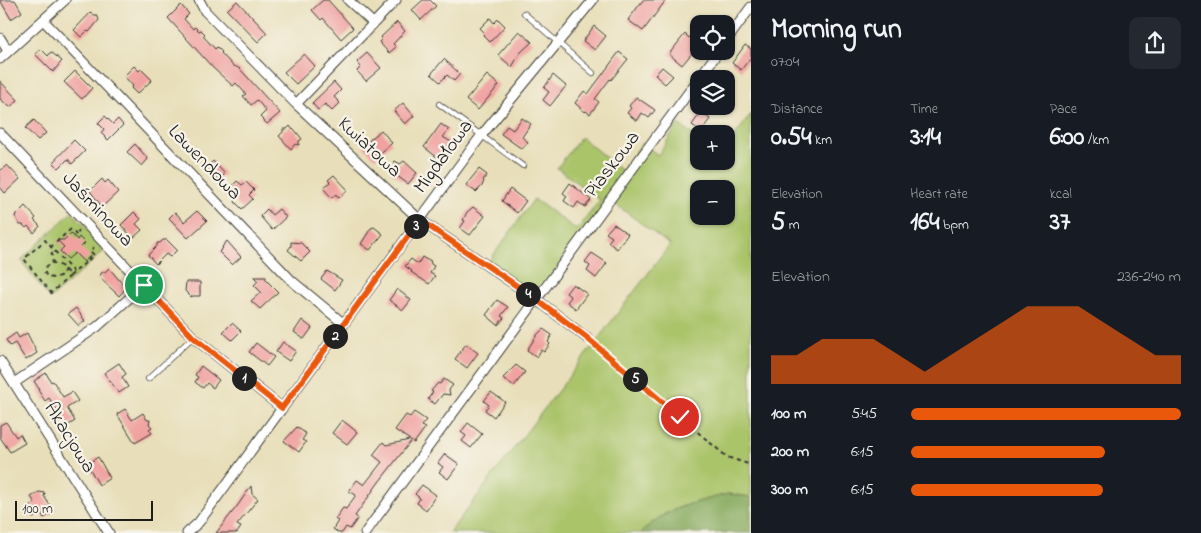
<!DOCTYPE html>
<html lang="en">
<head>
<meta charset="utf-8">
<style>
  :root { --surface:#171b24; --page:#242831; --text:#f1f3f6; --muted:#9ea1a6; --accent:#ea580c }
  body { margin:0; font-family:"Indie Flower",sans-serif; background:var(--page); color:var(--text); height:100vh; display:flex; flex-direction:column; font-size:19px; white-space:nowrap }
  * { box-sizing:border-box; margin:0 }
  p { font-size:16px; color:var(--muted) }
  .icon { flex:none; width:28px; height:28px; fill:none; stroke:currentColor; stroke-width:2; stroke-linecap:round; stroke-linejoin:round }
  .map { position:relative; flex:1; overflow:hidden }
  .side { display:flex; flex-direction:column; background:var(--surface); width:450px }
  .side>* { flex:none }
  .controls { position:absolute; left:690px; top:15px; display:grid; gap:10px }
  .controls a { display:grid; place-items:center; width:45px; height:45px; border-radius:10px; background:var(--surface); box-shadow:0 1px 4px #0004; font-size:25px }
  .scale { position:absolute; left:15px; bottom:12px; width:138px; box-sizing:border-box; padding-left:5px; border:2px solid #1c1c1c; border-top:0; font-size:14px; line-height:18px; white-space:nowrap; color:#1c1c1c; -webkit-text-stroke:4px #f7f3e8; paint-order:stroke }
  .pin { position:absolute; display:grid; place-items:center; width:42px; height:42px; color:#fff; margin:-21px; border:2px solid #fff; border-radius:50%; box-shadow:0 1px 5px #0007 }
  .km { position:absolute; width:25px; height:25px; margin:-12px; border-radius:50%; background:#222; color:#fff; font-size:14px; line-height:25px; text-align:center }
  .round { display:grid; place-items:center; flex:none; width:52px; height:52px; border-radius:10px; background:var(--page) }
  .head { display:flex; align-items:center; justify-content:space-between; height:85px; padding:0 20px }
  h1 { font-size:28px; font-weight:700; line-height:38px }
  .metrics { display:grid; grid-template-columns:repeat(3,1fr); gap:8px; height:85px; padding:5px 20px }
  .metrics div { display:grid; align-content:center }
  .metrics b { font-size:25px; font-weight:700 }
  .metrics small { font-size:14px; font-weight:400 }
  .metrics p { font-size:14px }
  .chart { height:140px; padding:10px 20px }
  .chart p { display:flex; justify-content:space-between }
  .chart svg { width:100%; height:90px; margin-top:5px; fill:var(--accent); opacity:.7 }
  ul { padding:0 20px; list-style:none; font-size:16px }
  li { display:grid; grid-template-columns:80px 60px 1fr; align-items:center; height:38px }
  li i { height:12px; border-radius:6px; background:var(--accent) }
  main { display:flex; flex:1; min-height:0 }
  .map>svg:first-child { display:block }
  .green { fill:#aac46a; stroke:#637043; fill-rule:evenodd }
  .forest { fill:#87aa5e; stroke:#52633d }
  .building { fill:#f0a2a0 }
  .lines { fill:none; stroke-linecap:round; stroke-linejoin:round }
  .service-casing { stroke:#3b3934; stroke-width:6 }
  .minor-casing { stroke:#3b3934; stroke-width:11 }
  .path { stroke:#3b3934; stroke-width:2; stroke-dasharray:4 4; stroke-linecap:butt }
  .service { stroke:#fff; stroke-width:4.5 }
  .minor { stroke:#fff; stroke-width:9 }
  .route-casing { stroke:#fff; stroke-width:10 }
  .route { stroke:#ea580c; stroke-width:6 }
  .labels { text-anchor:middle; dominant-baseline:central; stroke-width:4.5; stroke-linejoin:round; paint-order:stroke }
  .street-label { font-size:20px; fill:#1c1c1c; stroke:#f7f3e8 }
</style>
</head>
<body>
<main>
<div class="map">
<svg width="751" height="533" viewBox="0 0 751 533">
  <rect width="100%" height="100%" fill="#f7f3e8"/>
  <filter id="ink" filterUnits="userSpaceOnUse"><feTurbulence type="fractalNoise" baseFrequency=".02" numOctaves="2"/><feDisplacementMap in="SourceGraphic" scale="10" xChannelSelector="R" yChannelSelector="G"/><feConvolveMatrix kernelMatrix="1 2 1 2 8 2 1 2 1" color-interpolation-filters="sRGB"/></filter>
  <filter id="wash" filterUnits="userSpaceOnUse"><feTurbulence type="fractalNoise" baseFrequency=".0096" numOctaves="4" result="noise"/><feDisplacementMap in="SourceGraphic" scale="20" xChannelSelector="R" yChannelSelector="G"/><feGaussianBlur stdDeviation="1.12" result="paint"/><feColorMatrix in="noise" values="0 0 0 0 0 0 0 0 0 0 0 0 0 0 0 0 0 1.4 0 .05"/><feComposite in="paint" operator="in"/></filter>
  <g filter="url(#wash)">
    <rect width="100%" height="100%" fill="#e8dfba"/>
    <path class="green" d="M751 114V497L728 494 686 505 666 513 649 525 641 533H449L670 245 614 203 536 305 484 268 534 199 577 230 600 200 557 168 581 137 622 171 642 143 658 155 678 124 699 139V161H726V148ZM699 189H726V216H699Z
      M72 212 106 249 50 299 21 260Z"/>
    <path class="forest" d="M728 494 751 497V533H641C664 508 697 502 728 494Z"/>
    <g id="blocks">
      <path class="building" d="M0 0H15L22 12 11 19Z
        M323 0H328L353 28 341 39 323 18 321 20 312 10Z
        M423 0H430L436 6 421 20 412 10Z
        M643 0H666L643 31 628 20Z
        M237 1 267 33 258 42 227 10Z
        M181 5 189 14 184 19 193 29 195 27 199 31 201 30 205 34 203 36 215 49 217 47 222 52 221 53 234 67 235 66 240 69 280 113 267 124 260 117 266 111 257 100 251 105 243 96 246 94 236 83 233 86 213 68 168 18Z
        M91 12 94 15H97L99 20 89 32 87 31 81 37 74 30Z
        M490 18 494 23 498 19 505 26 490 42 483 35 485 33 480 28Z
        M397 22 405 31 393 44 396 47 389 53 379 42 382 39 380 38Z
        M594 26 606 36 595 50 583 41Z
        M699 27V50L695 54 693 52 682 65 669 54 685 34 689 38Z
        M519 31 532 42 520 53 512 67 498 55Z
        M745 45 751 49V57L741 70 732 63Z
        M41 49 48 56 51 52 62 61 53 72 35 54Z
        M619 52 628 59 611 80 610 79 595 99 599 102 590 114 586 111 585 112 575 103 584 91 588 94Z
        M367 53 381 68 366 81 357 71 361 67 357 62Z
        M304 54 315 66 296 84 284 72Z
        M444 59 460 74 454 81 447 75 440 82 431 74Z
        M134 66 139 71 141 69 152 80 137 94 131 88 133 86 124 76Z
        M662 67 673 76 665 84 655 75Z
        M75 71 92 88 82 99 64 82Z
        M487 75 499 85 478 110 466 100Z
        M553 75 566 86 550 106 543 100 549 92 544 88Z
        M0 81 18 100 10 107 0 99Z
        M334 82 341 90 334 97 340 103 332 111 325 104 318 110 312 103Z
        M636 97 655 110 649 118 642 113 637 121 627 113 631 108 629 106Z
        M403 103 414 116 405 124 394 111Z
        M701 112 710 119 701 131 692 125Z
        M105 116 113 124 118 119 123 125 108 140 101 133 104 129 98 123Z
        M522 118 531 124 522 137 528 142 522 149 501 134 507 126 513 130Z
        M34 120 46 133 38 140 25 128Z
        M441 124 449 130 443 137 451 142 438 158 424 147Z
        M290 126 293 130 294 129 302 139 299 141V145L295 144 291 149 279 136 283 132V129H287Z
        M381 130 392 143 375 158 363 146Z
        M74 140 85 151 72 164 68 159 59 168 53 162Z
        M135 144 148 159 142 166 127 152Z
        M213 161 225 174 217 180 206 168Z
        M395 161 400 164 404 161 417 173 408 184 389 170Z
        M7 165 20 179 5 193 0 187V171Z
        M479 169 487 175 483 180 484 181 482 186 476 192 466 185Z
        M334 175 348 190 339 198 336 194 332 198 323 188 330 182 328 180Z
        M102 179 105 183 108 180 118 192 102 207 90 191Z
        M237 181 242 185 246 182 254 190 249 195 253 199 242 209 235 202 236 200 227 191Z
        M570 183 591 200 585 207 578 202 574 208 564 201 567 196 563 193Z
        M510 189 526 201 517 213 502 201Z
        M25 206 36 218 34 220 40 226 34 233 28 226 26 228 23 225H20L15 216Z
        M473 207 485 216 470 235 460 228 465 221 463 220 467 212Z
        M267 209 272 215 279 209 286 217 272 230 260 216Z
        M197 211 207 221 188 238 169 218 175 212 184 222Z
        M134 212 141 219 136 224 142 230 133 238 121 225Z
        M614 224 628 234 617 249 608 242 612 237 606 233Z
        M374 227 383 234 370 250 361 244 371 228Z
        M71 233 77 240 79 237 85 243 81 247 90 256 84 262 75 253 68 259 60 251 64 247 57 240H64Z
        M163 240H167L177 250 170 257 166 254 156 264 148 255 157 246V243H160Z
        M227 241 241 257 232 265 219 252 223 248 222 247Z
        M291 242 301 243 310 252 301 261 288 250 291 246Z
        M592 253 607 263 596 278 587 271 590 266 585 262Z
        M422 257 427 260H430L431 264 434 266 430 273 435 276 429 284 411 272 412 271 405 266 411 259 418 264Z
        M109 268 126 288 119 296 99 277 102 272H105Z
        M327 271 342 280 335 290 321 279Z
        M254 277H266V280L278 292 260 309 251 301 261 292 254 285 258 281Z
        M186 282H200V296H193L191 297 185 291Z
        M573 284 587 294 576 309 567 302 571 297 566 293Z
        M397 289 411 300 403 310 389 300Z
        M497 300 508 307 501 316 504 318 498 325 486 315Z
        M76 308 85 321 79 326 68 314Z
        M302 320 312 328 304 339 294 332Z
        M232 323 241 331 232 340 223 332Z
        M543 329 552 335 548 342 550 344 544 352 541 350 537 357 527 350 537 335Z
        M16 333 19 338 27 333 37 353 26 360 15 343 10 346 6 340Z
        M283 342 296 351 289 361 276 352Z
        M256 343 274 357 267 366 249 352Z
        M466 344 478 353 467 368 455 359Z
        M119 363 126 374 122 377 128 387 119 393 104 373Z
        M516 365 525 372 514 386 503 378Z
        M201 366 219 380 213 388 207 383 203 388 195 382 198 377 195 375Z
        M46 373 51 382 53 381 63 397 72 392 78 401 67 408 75 421 67 426 49 398 45 401 38 390 39 389 34 381Z
        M444 379 453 385 449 390 450 395 443 394 435 404 428 399 433 392 431 391 438 383 440 384Z
        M491 392 505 402 494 417 485 410 489 405 484 401Z
        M125 409 132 420 143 413 147 420H150L149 424 152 427 149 429 152 433 135 443 117 414Z
        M414 412 426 420 421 426 425 428 414 443 411 441 379 482 355 516 358 518 350 529 346 527 342 533H339L333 529 338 521 335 519 343 508 346 509 356 495 349 491 357 480 364 485 382 462 373 455 383 442 386 445 410 440 395 430 406 415 410 417Z
        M342 420 357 432 347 444 332 433Z
        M6 422 16 437 20 434 25 443 10 452 0 437V425Z
        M468 423 482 434 471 448 462 441 466 436 461 432Z
        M297 427 306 434 302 440 306 442 299 452 284 441Z
        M445 454 459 464 448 479 439 472 443 467 438 463Z
        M98 457 110 478 99 485 87 464Z
        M422 485 436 495 426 510 417 503 420 498 415 494Z
        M251 486 252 494 258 499 237 525 241 527 237 533H216L238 505Z
        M39 492 45 493 44 496 54 512 44 518 41 513 33 518 27 508 35 503 31 497Z"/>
    </g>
  </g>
  <g filter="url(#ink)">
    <use href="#blocks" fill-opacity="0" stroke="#3b3934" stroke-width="1"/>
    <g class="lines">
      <g class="service-casing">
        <path id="service" d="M524 13 593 73
          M439 104 523 166
          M148 379 193 337"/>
      </g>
      <g class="minor-casing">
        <path id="minor" d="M199 0 205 11 296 104 420 220 536 299 587 338
          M348 0 373 23
          M44 21 292 281 344 324
          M0 38 8 51
          M726 41 751 7
          M0 59 65 0
          M296 104 396 0
          M0 133 193 337 282 408
          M0 361 109 533
          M14 383 97 327 144 285
          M187 533 199 522 481 136 593 0
          M365 533 719 51"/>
      </g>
      <path class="path" d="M53 264 51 247 71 229 77 236 79 230
        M65 269 62 275 54 278 47 277 44 271C51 255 63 266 70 276L94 255 90 251 94 247
        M70 276 51 293 24 259 45 240 74 273
        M594 344 727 457 751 465"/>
      <use href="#service" class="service"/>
      <use href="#minor" class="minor"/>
    </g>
  </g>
  <g class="lines" filter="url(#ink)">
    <g class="route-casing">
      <path id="route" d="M144 285 193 337 282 408 420 220 536 299 587 338 680 417"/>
    </g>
    <use href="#route" class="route"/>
  </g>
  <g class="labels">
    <g class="street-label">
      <text transform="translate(369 148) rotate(43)">Kwiatowa</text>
      <text transform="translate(444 157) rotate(-54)">Migdałowa</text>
      <text transform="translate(204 163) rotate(46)">Lawendowa</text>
      <text transform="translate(613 165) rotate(-53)">Piaskowa</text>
      <text transform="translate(97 210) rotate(47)">Jaśminowa</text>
      <text transform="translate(69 438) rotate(58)">Akacjowa</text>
    </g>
  </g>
</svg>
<div class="controls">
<a><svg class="icon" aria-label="locate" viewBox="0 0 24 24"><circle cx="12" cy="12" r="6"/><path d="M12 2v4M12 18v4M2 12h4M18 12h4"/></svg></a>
<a><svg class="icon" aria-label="layers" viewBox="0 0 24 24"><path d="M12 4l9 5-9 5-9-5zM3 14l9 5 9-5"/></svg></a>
<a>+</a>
<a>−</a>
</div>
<div class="scale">100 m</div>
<div class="pin" style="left:144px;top:285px;background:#1e9e55"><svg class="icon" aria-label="arrive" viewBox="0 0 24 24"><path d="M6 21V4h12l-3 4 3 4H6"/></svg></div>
<div class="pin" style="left:680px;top:417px;background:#d93025"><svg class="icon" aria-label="check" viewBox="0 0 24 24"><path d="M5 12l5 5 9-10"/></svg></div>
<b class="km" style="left:244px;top:378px">1</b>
<b class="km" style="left:335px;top:336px">2</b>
<b class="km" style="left:416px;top:226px">3</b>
<b class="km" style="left:528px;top:294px">4</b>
<b class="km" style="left:635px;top:379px">5</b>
</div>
<section class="side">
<div class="head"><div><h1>Morning run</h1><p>07:04</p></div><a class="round"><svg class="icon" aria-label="share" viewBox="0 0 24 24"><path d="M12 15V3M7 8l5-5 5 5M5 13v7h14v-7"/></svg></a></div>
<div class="metrics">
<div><p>Distance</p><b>0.54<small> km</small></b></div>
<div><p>Time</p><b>3:14</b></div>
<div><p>Pace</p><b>6:00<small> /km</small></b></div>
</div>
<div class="metrics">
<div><p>Elevation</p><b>5<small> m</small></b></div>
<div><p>Heart rate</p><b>164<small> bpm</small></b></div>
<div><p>kcal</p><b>37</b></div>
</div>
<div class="chart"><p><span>Elevation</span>236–240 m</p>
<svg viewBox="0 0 160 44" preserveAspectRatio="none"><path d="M0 44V30L10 30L20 22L30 22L40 22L50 30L60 38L70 30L80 22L90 14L100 6L110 6L120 6L130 14L140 22L150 30L160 30V44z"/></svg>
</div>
<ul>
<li><b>100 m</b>5:45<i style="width:100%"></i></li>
<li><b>200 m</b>6:15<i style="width:72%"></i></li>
<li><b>300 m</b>6:15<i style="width:71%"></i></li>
</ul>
</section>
</main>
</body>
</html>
